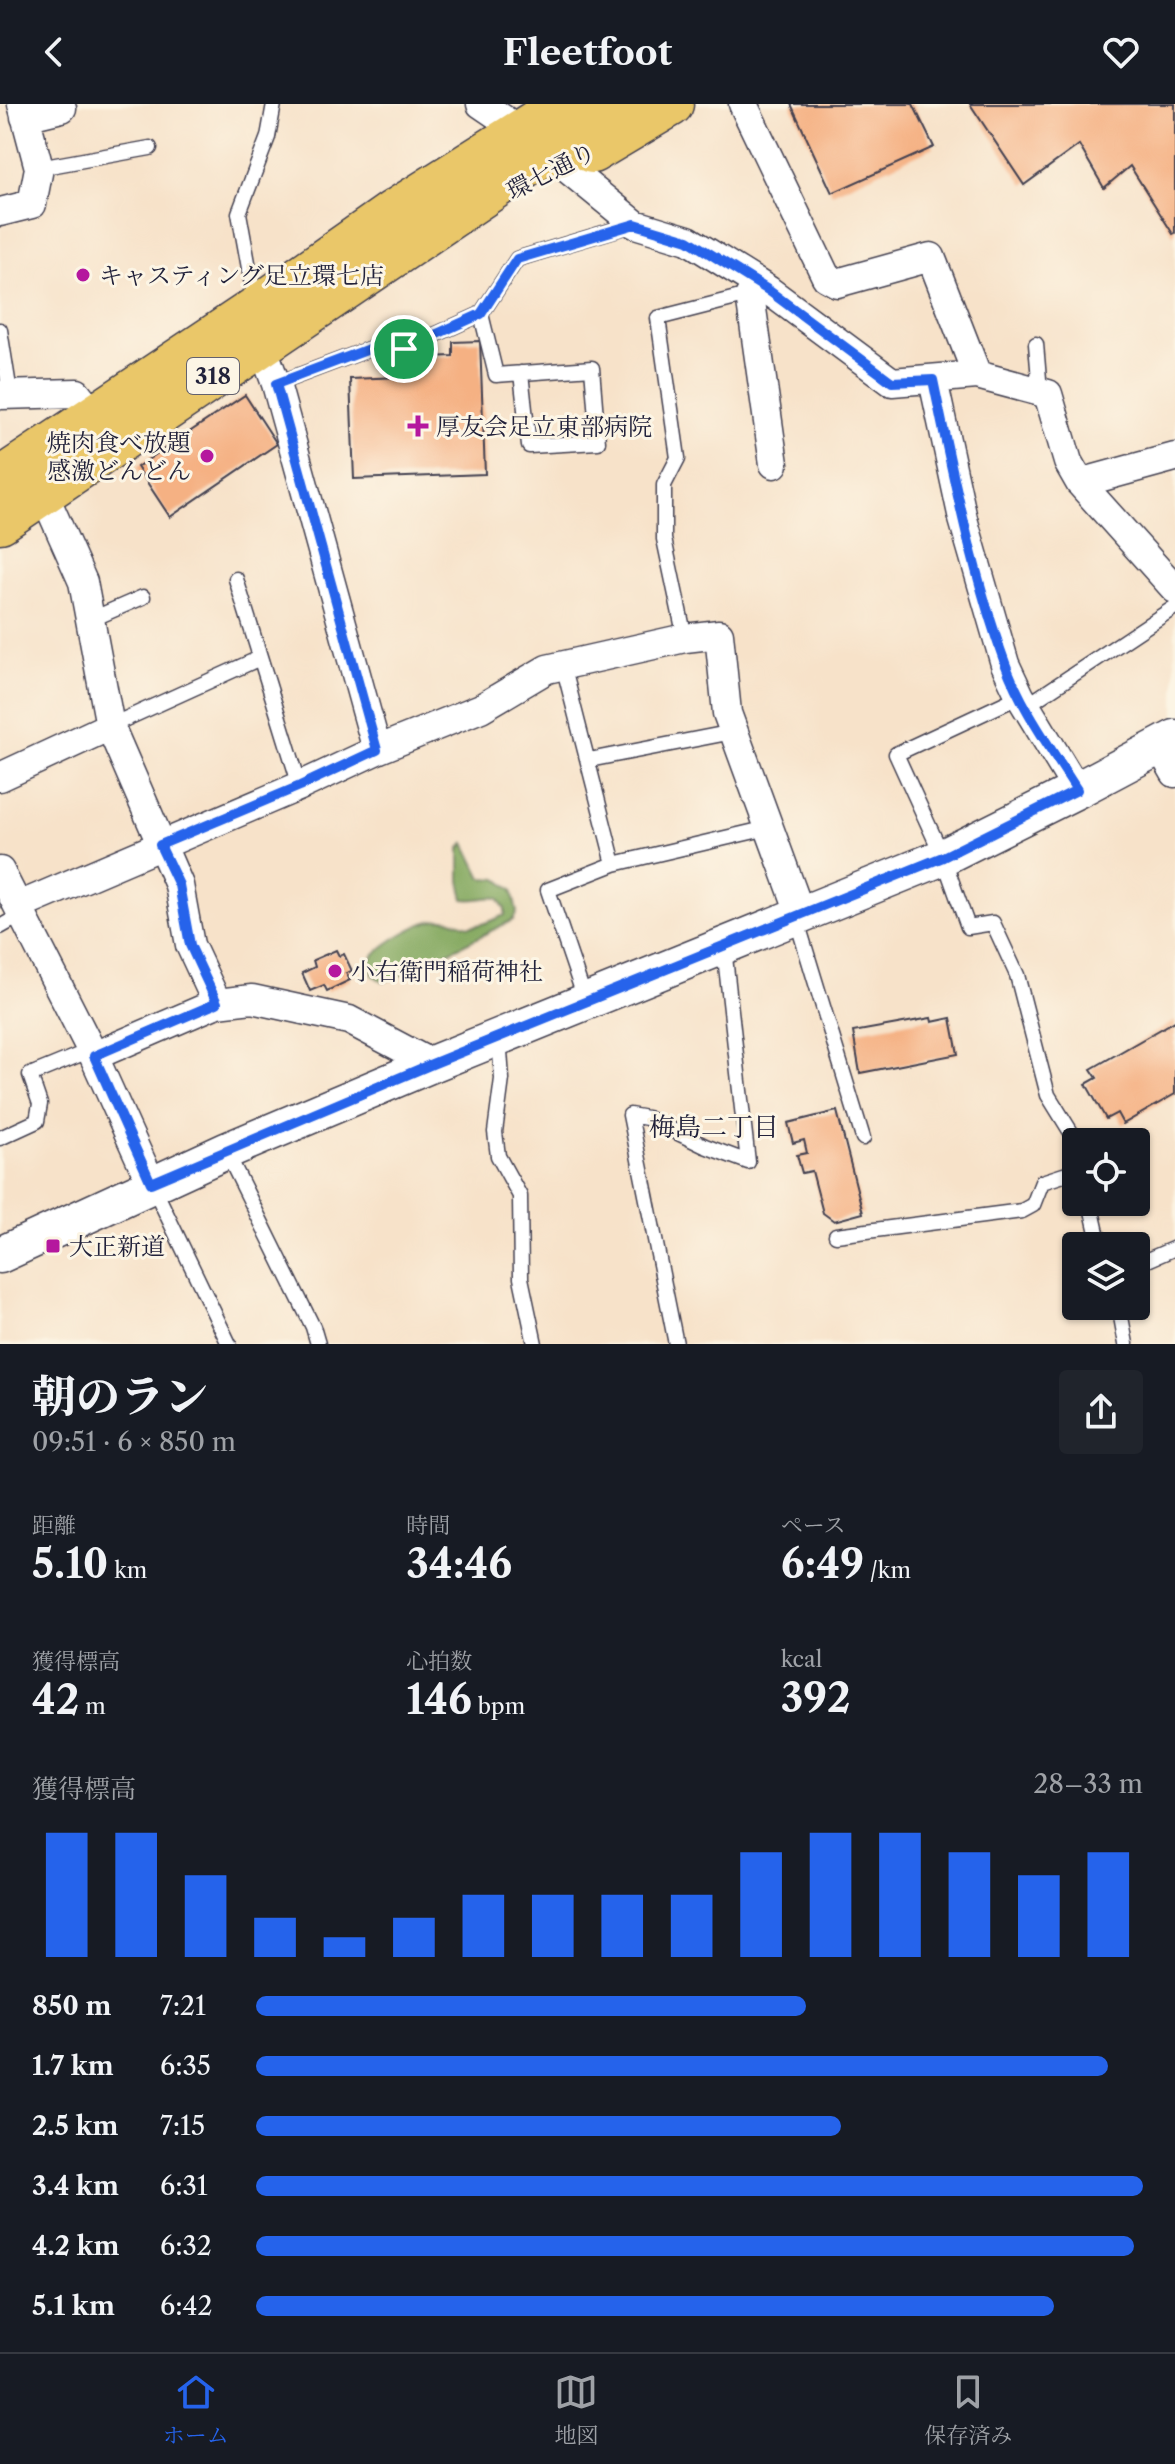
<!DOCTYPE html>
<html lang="ja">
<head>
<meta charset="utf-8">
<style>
  :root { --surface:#171b24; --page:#20242c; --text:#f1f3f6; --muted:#9ea1a6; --line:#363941; --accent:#2563eb }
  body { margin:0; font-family:"Libre Caslon Text","Noto Serif JP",serif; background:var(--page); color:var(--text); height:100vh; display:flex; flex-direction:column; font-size:30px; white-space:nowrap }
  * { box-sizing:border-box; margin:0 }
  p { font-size:26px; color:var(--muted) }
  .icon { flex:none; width:44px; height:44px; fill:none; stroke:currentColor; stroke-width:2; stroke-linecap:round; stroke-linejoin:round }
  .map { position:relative; height:1240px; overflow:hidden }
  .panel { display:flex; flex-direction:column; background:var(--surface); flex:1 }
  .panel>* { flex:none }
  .buttons { position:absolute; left:1062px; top:1024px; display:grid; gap:16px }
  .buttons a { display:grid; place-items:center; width:88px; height:88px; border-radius:8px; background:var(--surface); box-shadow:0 2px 6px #0004; font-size:40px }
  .pin { position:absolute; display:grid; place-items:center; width:68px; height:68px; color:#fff; margin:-34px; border:4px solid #fff; border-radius:50%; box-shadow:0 2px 8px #0007 }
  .round { display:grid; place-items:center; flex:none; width:84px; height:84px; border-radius:8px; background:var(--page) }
  .head { display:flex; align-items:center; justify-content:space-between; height:136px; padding:0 32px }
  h1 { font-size:44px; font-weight:800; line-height:60px }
  .figures { display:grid; grid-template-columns:repeat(3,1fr); gap:12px; height:136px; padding:8px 32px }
  .figures div { display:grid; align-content:center }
  .figures b { font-size:40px; font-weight:800 }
  .figures small { font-size:22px; font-weight:400 }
  .figures p { font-size:22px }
  .chart { height:224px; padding:16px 32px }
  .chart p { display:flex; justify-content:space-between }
  .chart svg { width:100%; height:144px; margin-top:8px; stroke:var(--accent); stroke-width:6 }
  ul { padding:0 32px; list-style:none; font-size:26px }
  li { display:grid; grid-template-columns:128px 96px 1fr; align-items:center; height:60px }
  li i { height:20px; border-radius:10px; background:var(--accent) }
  header { display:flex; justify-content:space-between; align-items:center; height:104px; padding:0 32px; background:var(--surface); font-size:36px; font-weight:800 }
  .tab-bar { display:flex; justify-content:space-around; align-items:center; height:112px; border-top:2px solid var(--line); background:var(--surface); font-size:22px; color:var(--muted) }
  .tab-bar a { display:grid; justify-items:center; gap:4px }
  .tab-bar .current { color:var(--accent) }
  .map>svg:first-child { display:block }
  .forest { fill:#82a75d; stroke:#52644c; stroke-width:2 }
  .building { fill:#f5b183 }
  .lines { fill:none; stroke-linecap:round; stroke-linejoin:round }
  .service-casing { stroke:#423f50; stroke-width:17 }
  .minor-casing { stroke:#423f50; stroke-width:31 }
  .tertiary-casing { stroke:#423f50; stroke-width:39 }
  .primary-casing { stroke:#423f50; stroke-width:47 }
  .service { stroke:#fff; stroke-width:14 }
  .minor { stroke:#fff; stroke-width:28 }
  .tertiary { stroke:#fff; stroke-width:36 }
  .primary { stroke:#eac769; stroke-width:44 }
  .route-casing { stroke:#fff; stroke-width:16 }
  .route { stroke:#2563eb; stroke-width:10 }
  .poi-dot { fill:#b5179e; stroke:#fcf5e5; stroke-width:3 }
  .labels { text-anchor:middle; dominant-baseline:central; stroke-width:6; stroke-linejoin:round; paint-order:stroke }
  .shield { fill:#fcf5e5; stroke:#63616e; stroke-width:2 }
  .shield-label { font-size:22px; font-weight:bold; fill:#22223b }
  .street-label { font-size:24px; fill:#22223b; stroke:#fcf5e5 }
  .poi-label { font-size:24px; fill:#22223b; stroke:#fcf5e5; text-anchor:start }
  .neighbourhood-label { font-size:26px; fill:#22223b; stroke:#fcf5e5 }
</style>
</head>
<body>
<header><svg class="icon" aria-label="back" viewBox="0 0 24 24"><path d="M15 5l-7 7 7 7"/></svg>Fleetfoot<svg class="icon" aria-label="heart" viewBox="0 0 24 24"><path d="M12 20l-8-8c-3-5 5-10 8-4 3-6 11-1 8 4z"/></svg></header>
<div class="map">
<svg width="1175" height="1240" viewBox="0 0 1175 1240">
  <rect width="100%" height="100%" fill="#fcf5e5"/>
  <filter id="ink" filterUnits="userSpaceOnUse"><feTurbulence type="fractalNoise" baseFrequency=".0125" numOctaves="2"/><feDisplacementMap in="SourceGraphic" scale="16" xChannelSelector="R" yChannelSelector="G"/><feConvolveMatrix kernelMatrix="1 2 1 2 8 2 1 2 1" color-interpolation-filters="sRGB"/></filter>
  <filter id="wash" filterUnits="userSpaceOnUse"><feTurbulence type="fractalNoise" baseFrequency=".006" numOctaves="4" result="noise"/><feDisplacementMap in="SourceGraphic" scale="32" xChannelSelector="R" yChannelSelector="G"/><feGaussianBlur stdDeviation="1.8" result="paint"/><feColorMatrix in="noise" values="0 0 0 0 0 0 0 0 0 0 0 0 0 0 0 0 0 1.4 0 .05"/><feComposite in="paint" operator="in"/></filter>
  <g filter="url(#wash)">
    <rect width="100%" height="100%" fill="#f7e2c9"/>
    <path class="forest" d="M465 739 482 774 498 775 512 786 517 808 513 816 406 869 383 878 373 871 370 856C381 840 425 813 445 815 453 815 461 820 469 822 480 823 494 815 505 811V805L498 794C486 792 476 797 464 795L460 777V744Z"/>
    <g id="blocks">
      <path class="building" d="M791 0H913L934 43 832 89Z
        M970 0H1175V129L1173 130 1130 62 1104 84 1079 41 1024 81Z
        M480 237 485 370 354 375 350 275 402 273 401 254 453 252V238Z
        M245 291 277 340 170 413 137 363Z
        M336 846 339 852 344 850 352 867 346 869 350 876 327 887 324 881 310 887 302 869 315 863 313 856Z
        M931 914 932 918 951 914 958 950 860 969 853 928Z
        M1175 917V990L1123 1020 1117 1009 1106 1015 1086 980 1097 974 1091 965Z
        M837 1007 863 1109 834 1117 823 1109 812 1067 802 1069 797 1051 807 1049 804 1036 793 1039 788 1019Z"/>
    </g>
  </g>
  <g filter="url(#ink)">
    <use href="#blocks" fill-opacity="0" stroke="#423f50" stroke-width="2"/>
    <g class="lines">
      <g class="service-casing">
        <path id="service" d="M39 64 150 44
          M255 197 239 109 268 33 274 0
          M481 210 496 271 592 264 598 338 529 342 521 269
          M0 226 10 289
          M1036 240 1040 287
          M276 280 369 245H404L481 210 517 155 634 120
          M236 475 300 682
          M90 516 143 493
          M685 534 664 435V381L678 354 658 214 752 190
          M563 561 614 760
          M1020 592 896 650 943 753 968 823 993 819 1017 871 1048 991 1077 1038
          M1026 602 1175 503
          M110 622 260 554
          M589 656 733 628
          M796 814 863 1034
          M0 823 23 810
          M586 898 548 786 614 760 768 724
          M499 933 502 975 495 1028 498 1052 520 1092 521 1174 535 1240
          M0 1034 37 1017 40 1000 30 971 91 946
          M226 1047 313 1223 318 1240
          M153 1082 229 1240
          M1090 1098 1100 1142
          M836 1131 1022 1107 1033 1101 1042 1078 1076 1067
          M1136 1161 1175 1144
          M1119 1202 1126 1240
          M676 1240 630 1011 647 1014 705 1042 748 1058 724 844"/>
      </g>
      <g class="minor-casing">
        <path id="minor" d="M481 0 506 17
          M743 0 826 173 837 179 931 153 977 271
          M25 13 62 4
          M564 62 635 120 688 136 768 186 892 278 977 271 1048 290 1068 358 1080 379 1175 485
          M0 108 32 100 39 64 22 0
          M750 191 774 360
          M261 239 276 280 377 646
          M933 276 963 415 1005 560 1020 592 1077 686
          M0 291 77 289 95 312
          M1080 379 1175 353
          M43 388 83 478 110 622 179 781 190 841 217 899
          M1160 643 1175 669
          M0 673 110 622
          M0 767 91 946 151 1079
          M19 802 300 682 377 646 481 604 547 565 685 534 719 530 727 609 801 811
          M94 952 217 899 252 895 349 916 432 960"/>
      </g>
      <g class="tertiary-casing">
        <path id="tertiary" d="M0 1151 226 1047 432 960 943 753 1077 686 1175 634"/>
      </g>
      <g class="primary-casing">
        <path id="primary" d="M592 47 671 0
          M0 376 256 205 394 108 557 5
          M0 417 617 0"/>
      </g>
      <use href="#service" class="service"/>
      <use href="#minor" class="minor"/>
      <use href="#tertiary" class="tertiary"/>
      <use href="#primary" class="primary"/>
    </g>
  </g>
  <g class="lines" filter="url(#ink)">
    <g class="route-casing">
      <path id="route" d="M635 120 688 136 768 186 892 278 933 276C953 371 972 468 1005 559 1021 604 1052 646 1077 686L943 753 432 960 151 1079 94 952 217 899 190 841 179 781 160 741 300 682 377 646 276 280 369 245H404L481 210 517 155Z"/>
    </g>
    <use href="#route" class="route"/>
  </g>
  <g class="poi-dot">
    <circle cx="83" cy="171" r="8"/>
    <path d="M414 310h8v8h8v8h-8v8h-8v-8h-8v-8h8z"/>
    <circle cx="207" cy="352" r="8"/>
    <circle cx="335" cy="867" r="8"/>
    <rect x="45" y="1134" width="16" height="16" rx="4"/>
  </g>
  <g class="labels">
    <rect class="shield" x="187" y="254" width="52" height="36" rx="6"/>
    <g class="shield-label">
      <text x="213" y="272">318</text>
    </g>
    <g class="street-label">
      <text transform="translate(551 67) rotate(-27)">環七通り</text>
    </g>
    <g class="poi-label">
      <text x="99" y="171">キャスティング足立環七店</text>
      <text x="436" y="322">厚友会足立東部病院</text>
      <text x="191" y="338" text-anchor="end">焼肉食べ放題<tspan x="191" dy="28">感激どんどん</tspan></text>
      <text x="351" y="867">小右衛門稲荷神社</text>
      <text x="69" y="1142">大正新道</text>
    </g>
    <g class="neighbourhood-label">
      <text x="714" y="1023">梅島二丁目</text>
    </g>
  </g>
</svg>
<div class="buttons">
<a><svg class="icon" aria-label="locate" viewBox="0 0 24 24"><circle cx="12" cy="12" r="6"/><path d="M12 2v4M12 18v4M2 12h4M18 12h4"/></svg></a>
<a><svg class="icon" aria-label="layers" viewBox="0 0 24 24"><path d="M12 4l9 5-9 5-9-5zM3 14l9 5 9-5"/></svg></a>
</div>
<div class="pin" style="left:404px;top:245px;background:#1e9e55"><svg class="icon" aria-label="arrive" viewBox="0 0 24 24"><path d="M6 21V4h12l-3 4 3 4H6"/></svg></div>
</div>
<section class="panel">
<div class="head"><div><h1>朝のラン</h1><p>09:51 · 6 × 850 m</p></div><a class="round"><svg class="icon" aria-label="share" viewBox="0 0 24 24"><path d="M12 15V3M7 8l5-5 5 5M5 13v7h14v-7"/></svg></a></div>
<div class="figures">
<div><p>距離</p><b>5.10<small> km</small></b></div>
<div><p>時間</p><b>34:46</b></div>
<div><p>ペース</p><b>6:49<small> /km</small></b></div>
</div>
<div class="figures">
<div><p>獲得標高</p><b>42<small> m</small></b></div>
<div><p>心拍数</p><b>146<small> bpm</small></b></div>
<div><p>kcal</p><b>392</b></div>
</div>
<div class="chart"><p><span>獲得標高</span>28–33 m</p>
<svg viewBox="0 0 160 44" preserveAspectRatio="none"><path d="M5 44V6M15 44V6M25 44V19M35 44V32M45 44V38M55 44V32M65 44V25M75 44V25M85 44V25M95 44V25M105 44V12M115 44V6M125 44V6M135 44V12M145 44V19M155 44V12"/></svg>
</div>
<ul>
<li><b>850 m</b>7:21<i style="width:62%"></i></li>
<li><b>1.7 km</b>6:35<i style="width:96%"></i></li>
<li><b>2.5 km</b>7:15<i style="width:66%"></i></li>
<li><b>3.4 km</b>6:31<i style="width:100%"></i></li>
<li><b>4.2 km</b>6:32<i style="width:99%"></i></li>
<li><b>5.1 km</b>6:42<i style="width:90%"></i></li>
</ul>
</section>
<nav class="tab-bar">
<a class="current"><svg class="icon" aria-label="home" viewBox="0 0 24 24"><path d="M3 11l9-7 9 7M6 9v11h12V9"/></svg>ホーム</a>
<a><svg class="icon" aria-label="map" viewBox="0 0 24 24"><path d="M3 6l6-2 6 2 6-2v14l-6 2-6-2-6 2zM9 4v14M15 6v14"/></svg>地図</a>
<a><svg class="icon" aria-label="saved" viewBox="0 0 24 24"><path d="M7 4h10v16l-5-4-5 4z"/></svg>保存済み</a>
</nav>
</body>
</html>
